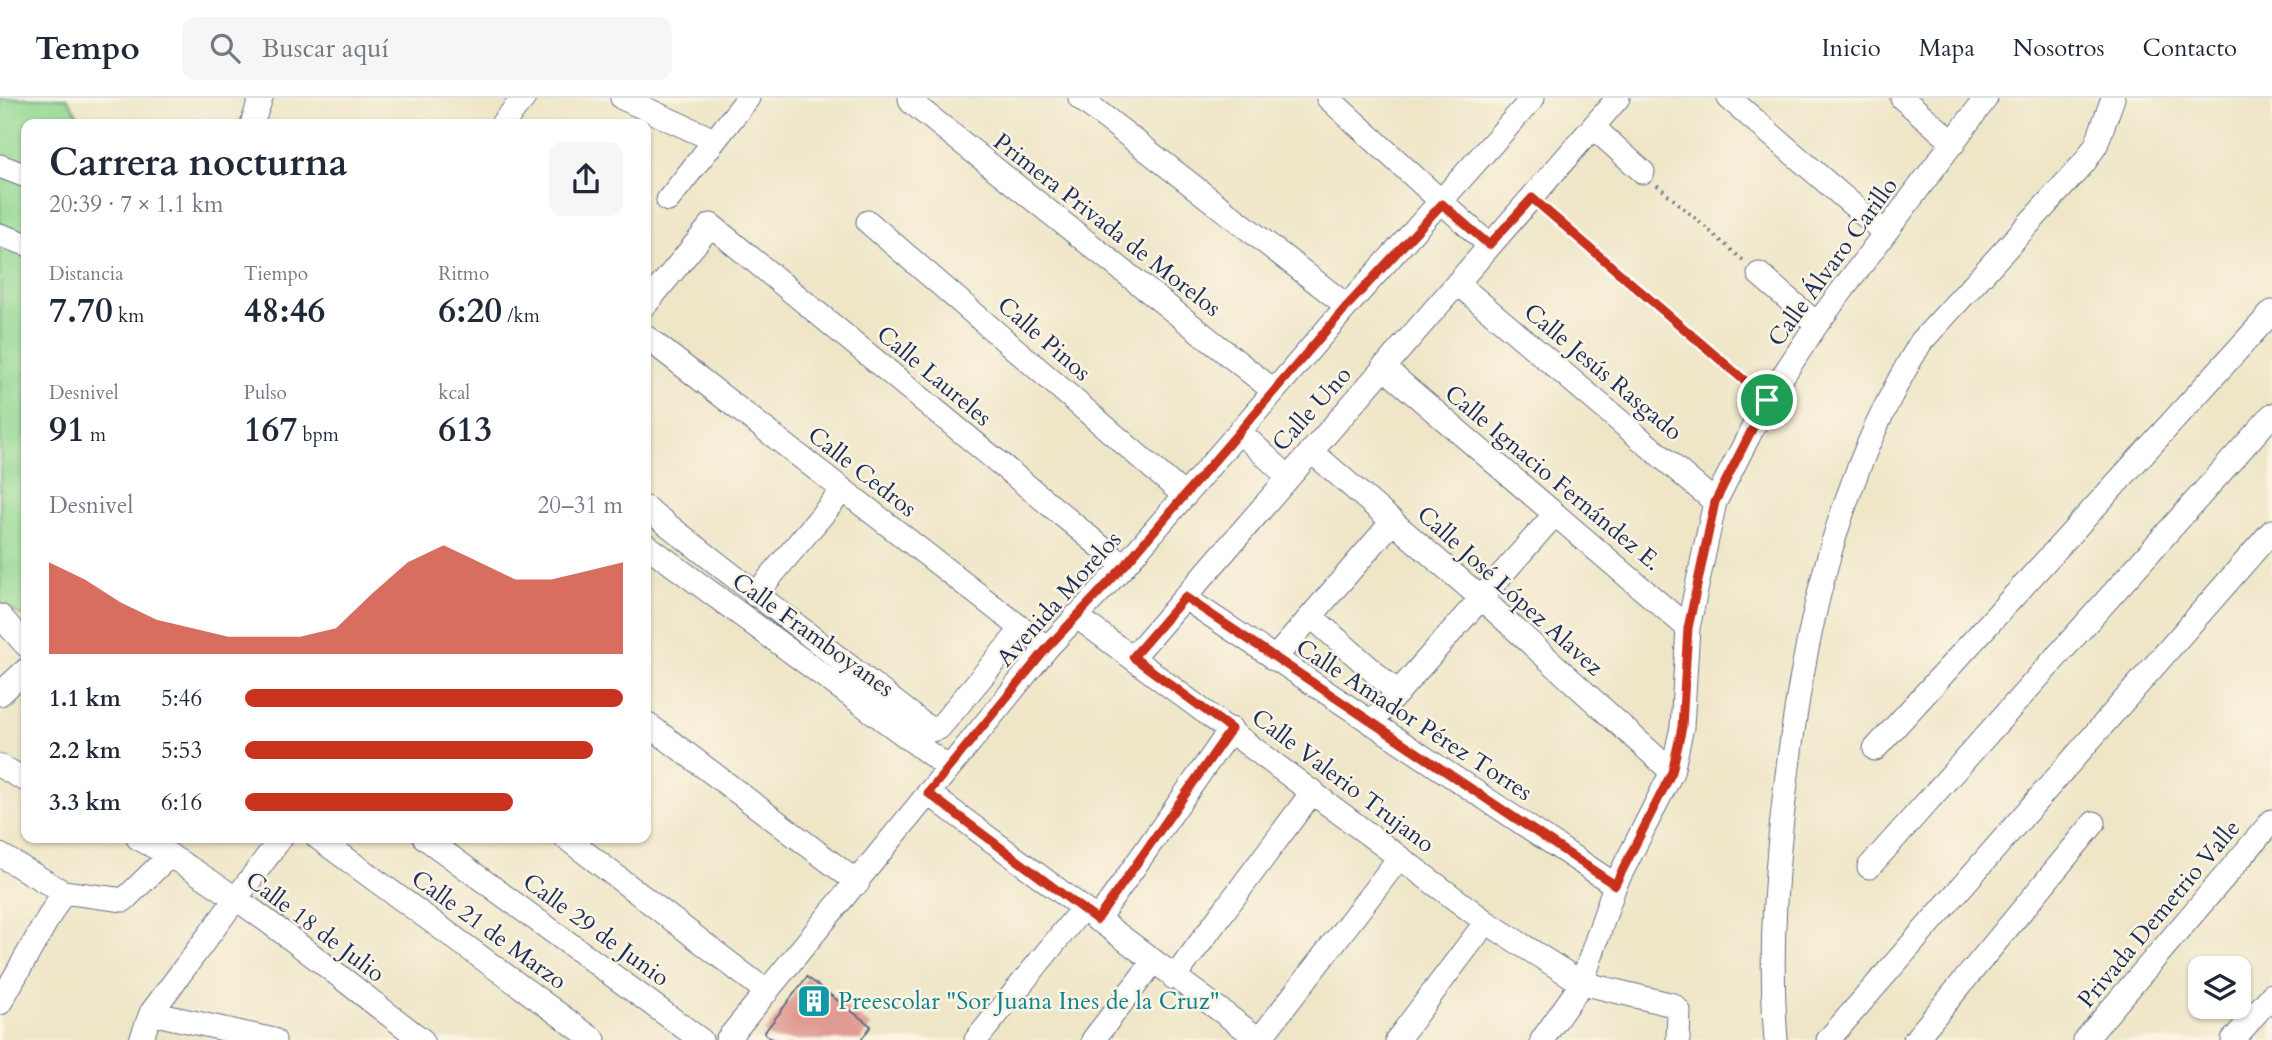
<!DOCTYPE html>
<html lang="es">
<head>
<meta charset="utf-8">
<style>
  :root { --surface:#fff; --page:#f6f6f7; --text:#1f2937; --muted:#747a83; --line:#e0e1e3; --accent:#c8321e }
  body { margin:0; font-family:Cardo,serif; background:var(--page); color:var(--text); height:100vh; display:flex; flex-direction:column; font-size:26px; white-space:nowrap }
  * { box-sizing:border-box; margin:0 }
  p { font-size:23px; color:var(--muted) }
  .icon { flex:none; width:38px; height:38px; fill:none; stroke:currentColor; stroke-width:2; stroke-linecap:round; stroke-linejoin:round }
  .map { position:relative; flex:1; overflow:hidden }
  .details { position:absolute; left:21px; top:21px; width:630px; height:724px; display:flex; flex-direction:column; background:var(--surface); border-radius:14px; box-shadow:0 2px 5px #0004 }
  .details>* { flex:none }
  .buttons { position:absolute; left:2188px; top:858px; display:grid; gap:14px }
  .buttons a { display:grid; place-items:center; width:63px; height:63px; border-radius:14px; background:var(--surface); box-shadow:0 2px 5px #0004; font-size:35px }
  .pin { position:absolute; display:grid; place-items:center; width:60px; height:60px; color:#fff; margin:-30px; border:4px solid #fff; border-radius:50%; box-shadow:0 2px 7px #0007 }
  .round { display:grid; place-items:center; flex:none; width:74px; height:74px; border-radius:14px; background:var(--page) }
  .overview { display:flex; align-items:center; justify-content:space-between; height:119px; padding:0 28px }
  h1 { font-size:38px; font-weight:800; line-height:52px }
  .stats { display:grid; grid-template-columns:repeat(3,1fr); gap:10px; height:119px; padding:7px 28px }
  .stats div { display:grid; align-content:center }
  .stats b { font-size:35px; font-weight:800 }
  .stats small { font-size:19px; font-weight:400 }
  .stats p { font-size:19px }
  .chart { height:196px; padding:14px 28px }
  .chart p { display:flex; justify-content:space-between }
  .chart svg { width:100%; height:126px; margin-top:7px; fill:var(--accent); opacity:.7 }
  ul { padding:0 28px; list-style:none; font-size:23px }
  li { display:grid; grid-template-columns:112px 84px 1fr; align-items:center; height:52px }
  li i { height:18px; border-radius:9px; background:var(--accent) }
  header { display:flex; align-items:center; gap:42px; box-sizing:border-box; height:98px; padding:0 35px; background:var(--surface); border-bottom:2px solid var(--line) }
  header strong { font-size:33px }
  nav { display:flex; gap:38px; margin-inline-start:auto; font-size:24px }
  .search { width:490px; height:63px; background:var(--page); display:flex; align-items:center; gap:18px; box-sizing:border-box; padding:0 24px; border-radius:14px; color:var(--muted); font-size:26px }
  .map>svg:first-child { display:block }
  .green { fill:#90d791; stroke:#568378; stroke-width:2 }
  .building { fill:#df9a91 }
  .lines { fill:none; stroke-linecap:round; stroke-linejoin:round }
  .minor-casing { stroke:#656f83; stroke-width:25 }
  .path { stroke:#656f83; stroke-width:3.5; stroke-dasharray:2 5; stroke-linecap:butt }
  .minor { stroke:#fff; stroke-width:23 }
  .route-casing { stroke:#fff; stroke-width:14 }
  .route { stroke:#c8321e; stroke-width:9 }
  .labels { text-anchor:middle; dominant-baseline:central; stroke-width:5; stroke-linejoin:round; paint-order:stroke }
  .street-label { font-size:24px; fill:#1b2f5e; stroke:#fcf5e5 }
  .culture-label { font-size:24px; fill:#0d838f; stroke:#fcf5e5; text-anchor:start }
</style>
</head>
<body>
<header>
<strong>Tempo</strong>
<div class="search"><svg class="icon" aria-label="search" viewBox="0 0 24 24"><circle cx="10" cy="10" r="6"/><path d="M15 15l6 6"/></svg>Buscar aquí</div>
<nav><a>Inicio</a><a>Mapa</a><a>Nosotros</a><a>Contacto</a></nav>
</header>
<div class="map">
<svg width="2272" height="942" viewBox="0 0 2272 942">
  <rect width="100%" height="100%" fill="#fcf5e5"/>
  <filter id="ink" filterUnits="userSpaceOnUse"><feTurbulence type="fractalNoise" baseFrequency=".0143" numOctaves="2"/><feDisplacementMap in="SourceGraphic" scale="14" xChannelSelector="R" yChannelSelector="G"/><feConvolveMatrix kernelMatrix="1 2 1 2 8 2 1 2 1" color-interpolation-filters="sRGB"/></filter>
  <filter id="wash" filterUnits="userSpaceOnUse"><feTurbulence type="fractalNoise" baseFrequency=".00686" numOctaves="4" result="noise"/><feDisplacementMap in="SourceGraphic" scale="28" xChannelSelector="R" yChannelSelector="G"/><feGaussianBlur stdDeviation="1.57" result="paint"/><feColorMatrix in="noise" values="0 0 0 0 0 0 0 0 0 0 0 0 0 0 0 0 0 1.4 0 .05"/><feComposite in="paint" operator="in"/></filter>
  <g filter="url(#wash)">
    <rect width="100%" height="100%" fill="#efe6c8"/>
    <path class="green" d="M0 0H67L83 26H26V520L0 506Z"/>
    <g id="blocks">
      <path class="building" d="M807 879 871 928 861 942H774L764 935Z"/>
    </g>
  </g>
  <g filter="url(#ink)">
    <use href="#blocks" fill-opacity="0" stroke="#656f83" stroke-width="2"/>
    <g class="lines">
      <g class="minor-casing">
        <path id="minor" d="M622 0 714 42
          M910 0 911 4 1274 293
          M1080 0 1347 208
          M1328 0 1489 147
          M1729 0 1884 134
          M1902 0 1954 45
          M252 26 261 0
          M502 26 524 0
          M1593 29 1643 74
          M0 68 26 78
          M668 102 748 0
          M868 124 1185 398
          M0 137 26 146
          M1759 176 1817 226
          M1457 185 1715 404
          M646 206 711 127 1124 468
          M646 239 1047 550
          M1383 269 1688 530
          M1239 333 1287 378
          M1311 353 1481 500 1672 674
          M646 410 931 632 939 630 1022 531
          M646 447 949 670
          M755 497 843 392
          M1185 500 1615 787
          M0 518 26 547
          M1076 518 1486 824 1582 885 1673 907 1679 913 1678 942
          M1312 519 1398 595
          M1133 559 1618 0
          M1274 561 1393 423
          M0 596 26 572
          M646 625 858 785
          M1371 625 1555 416
          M1875 651 2272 214
          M0 668 26 682
          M928 695 1260 942
          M138 740C240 794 330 873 422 942
          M318 740 594 942
          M425 740 701 942
          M566 740 767 894
          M0 757 63 794 124 802 170 757
          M1869 769 2272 317
          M1097 822 1231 631
          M1174 880 1313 693
          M0 905 63 794
          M151 915 274 942
          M141 942 151 915 281 740
          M727 942 1047 550 1124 468 1347 208 1533 0
          M976 942 1082 811
          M1093 942 1154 863
          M1259 942 1399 760
          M1397 942 1486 824
          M1542 942 1582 885 1615 787 1672 674 1682 629 1688 530 1715 404 1767 302 1817 226 1986 0
          M1776 942C1769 852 1776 767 1787 677 1806 523 1839 378 1921 244L2084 65 2096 47 2113 0
          M1828 942 2272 433
          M1915 942 2094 725
          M2085 942 2272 723
          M2233 942 2272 897"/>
      </g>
      <path class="path" d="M1657 87 1744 163
        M1547 112 1753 290"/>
      <use href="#minor" class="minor"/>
    </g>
  </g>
  <g class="lines" filter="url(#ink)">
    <g class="route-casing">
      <path id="route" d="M1532 100 1767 302 1715 404 1688 530 1682 629 1672 674 1615 787 1185 499 1133 559 1231 631 1097 822 928 695 1047 550 1124 468 1347 208 1442 106 1489 147Z"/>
    </g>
    <use href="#route" class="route"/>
  </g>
  <defs>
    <g id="building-square" transform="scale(1.75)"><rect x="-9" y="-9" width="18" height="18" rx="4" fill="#0f9aa8" stroke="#fcf5e5"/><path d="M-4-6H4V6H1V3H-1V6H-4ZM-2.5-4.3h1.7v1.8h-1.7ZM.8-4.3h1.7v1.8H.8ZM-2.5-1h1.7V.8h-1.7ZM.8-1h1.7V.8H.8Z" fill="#fff"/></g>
  </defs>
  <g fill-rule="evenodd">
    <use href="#building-square" x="814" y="903"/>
  </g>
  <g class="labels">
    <g class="street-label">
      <text transform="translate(1107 127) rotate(38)">Primera Privada de Morelos</text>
      <text transform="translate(1833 164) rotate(-54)">Calle Álvaro Carillo</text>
      <text transform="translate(1044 241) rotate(41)">Calle Pinos</text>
      <text transform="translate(1603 274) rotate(40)">Calle Jesús Rasgado</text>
      <text transform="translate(934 278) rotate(40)">Calle Laureles</text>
      <text transform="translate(1312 311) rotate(-48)">Calle Uno</text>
      <text transform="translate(862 374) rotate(38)">Calle Cedros</text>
      <text transform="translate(1553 380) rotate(40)">Calle Ignacio Fernández E.</text>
      <text transform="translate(1510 493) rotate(42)">Calle José López Alavez</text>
      <text transform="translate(1059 501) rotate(-48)">Avenida Morelos</text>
      <text transform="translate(813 537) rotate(36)">Calle Framboyanes</text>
      <text transform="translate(1414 622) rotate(33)">Calle Amador Pérez Torres</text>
      <text transform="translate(1343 683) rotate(37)">Calle Valerio Trujano</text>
      <text transform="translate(2159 816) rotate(-50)">Privada Demetrio Valle</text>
      <text transform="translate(315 829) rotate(37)">Calle 18 de Julio</text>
      <text transform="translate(489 832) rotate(36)">Calle 21 de Marzo</text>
      <text transform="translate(596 832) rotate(36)">Calle 29 de Junio</text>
    </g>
    <g class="culture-label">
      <text x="838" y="903">Preescolar "Sor Juana Ines de la Cruz"</text>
    </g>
  </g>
</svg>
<div class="buttons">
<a><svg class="icon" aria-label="layers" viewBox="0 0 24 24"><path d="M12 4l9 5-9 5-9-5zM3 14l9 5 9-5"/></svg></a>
</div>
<div class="pin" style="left:1767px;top:302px;background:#1e9e55"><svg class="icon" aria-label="arrive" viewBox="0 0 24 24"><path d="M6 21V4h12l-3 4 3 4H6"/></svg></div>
<section class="details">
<div class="overview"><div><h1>Carrera nocturna</h1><p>20:39 · 7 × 1.1 km</p></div><a class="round"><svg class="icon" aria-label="share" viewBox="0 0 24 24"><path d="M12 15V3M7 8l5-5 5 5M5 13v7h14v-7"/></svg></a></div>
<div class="stats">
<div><p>Distancia</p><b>7.70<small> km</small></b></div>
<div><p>Tiempo</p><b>48:46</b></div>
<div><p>Ritmo</p><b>6:20<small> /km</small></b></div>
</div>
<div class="stats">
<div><p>Desnivel</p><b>91<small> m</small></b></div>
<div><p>Pulso</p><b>167<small> bpm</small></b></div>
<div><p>kcal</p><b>613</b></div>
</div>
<div class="chart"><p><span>Desnivel</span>20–31 m</p>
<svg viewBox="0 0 160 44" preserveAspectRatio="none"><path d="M0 44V12L10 18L20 26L30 32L40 35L50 38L60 38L70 38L80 35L90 23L100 12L110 6L120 12L130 18L140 18L150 15L160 12V44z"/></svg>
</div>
<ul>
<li><b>1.1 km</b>5:46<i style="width:100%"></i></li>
<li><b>2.2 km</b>5:53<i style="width:92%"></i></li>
<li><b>3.3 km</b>6:16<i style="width:71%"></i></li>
</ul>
</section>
</div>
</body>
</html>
